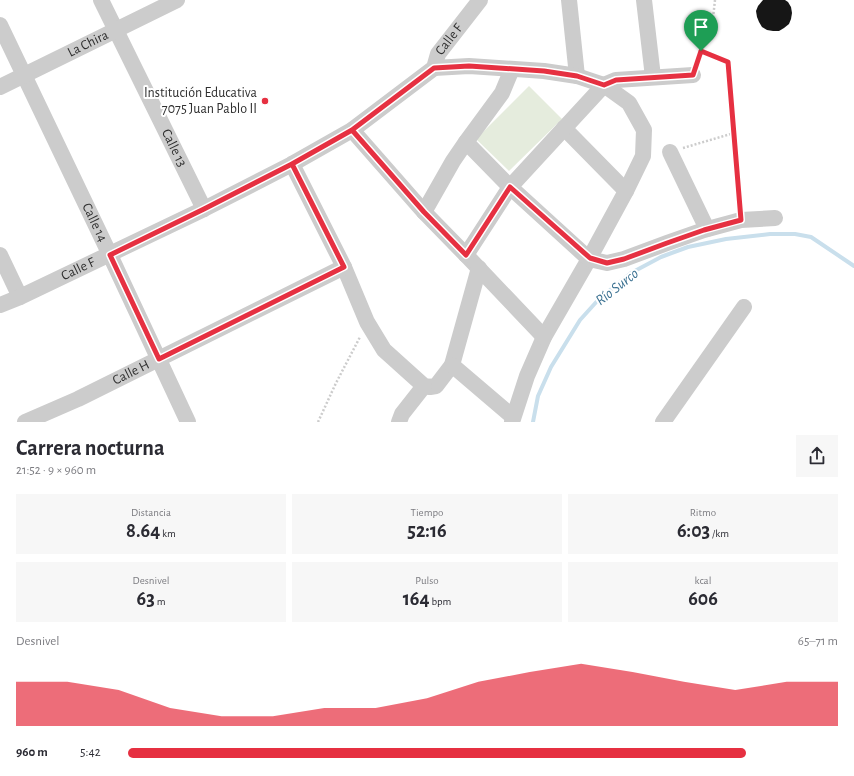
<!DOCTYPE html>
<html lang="es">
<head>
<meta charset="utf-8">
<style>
  :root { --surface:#fff; --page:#f7f7f7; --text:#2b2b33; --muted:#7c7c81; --accent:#e63041 }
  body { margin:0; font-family:"Alegreya Sans",sans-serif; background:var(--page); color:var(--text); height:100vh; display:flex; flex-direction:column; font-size:15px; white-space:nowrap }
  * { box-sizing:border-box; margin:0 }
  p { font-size:13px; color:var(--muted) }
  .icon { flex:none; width:22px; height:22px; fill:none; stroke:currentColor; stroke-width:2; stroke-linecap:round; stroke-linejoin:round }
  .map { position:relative; height:422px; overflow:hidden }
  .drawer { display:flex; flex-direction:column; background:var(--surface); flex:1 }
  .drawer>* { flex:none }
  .pin { position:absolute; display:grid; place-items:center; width:34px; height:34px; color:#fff; margin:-41px -17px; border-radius:50% 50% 50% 0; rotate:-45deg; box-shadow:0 0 4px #0007 }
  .pin .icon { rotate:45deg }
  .round { display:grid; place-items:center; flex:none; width:42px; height:42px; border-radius:0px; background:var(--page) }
  .head { display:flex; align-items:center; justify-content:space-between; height:68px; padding:0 16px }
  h1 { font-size:22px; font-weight:600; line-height:30px }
  .stats { display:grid; grid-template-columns:repeat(3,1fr); gap:6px; height:68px; padding:4px 16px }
  .stats div { display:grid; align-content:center; border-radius:0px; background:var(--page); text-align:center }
  .stats b { font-size:20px; font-weight:600 }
  .stats small { font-size:11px; font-weight:400 }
  .stats p { font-size:11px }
  .chart { height:112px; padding:8px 16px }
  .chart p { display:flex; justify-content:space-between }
  .chart svg { width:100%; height:72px; margin-top:4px; fill:var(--accent); opacity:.7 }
  ul { padding:0 16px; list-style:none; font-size:13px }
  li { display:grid; grid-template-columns:64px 48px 1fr; align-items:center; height:30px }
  li i { height:10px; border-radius:5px; background:var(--accent) }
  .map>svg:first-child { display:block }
  .green { fill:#e5ecdd }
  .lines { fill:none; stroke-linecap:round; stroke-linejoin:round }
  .stream { stroke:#c9dfec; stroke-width:4 }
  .building { fill:#161616 }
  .path { stroke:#ccc; stroke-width:2.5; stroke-dasharray:2 2; stroke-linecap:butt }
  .minor { stroke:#ccc; stroke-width:16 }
  .route-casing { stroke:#fff; stroke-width:8 }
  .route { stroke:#e63041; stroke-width:5 }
  .poi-dot { fill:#e63041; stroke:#fff; stroke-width:1.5 }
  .labels { text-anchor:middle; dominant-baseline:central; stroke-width:4; stroke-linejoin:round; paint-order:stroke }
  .street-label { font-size:14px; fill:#2f2f2f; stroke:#fff }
  .poi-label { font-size:14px; fill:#2f2f2f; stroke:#fff; text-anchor:end }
  .water-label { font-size:15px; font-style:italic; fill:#3c7292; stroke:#fff }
</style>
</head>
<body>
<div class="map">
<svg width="854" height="422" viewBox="0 0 854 422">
  <rect width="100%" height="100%" fill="#fff"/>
  <path class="green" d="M529 86 562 119 509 171 476 139Z"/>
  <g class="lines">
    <path class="stream" d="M533 422 538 396 551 367 580 320 599 299 631 273 661 257 688 247 726 239 770 234H795L811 237 854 266"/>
  </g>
  <path class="building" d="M763 0H785L788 2 791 7 792 13 791 19 789 24 784 28 779 31H773L767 30 762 27 759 22 757 17 756 11 758 6Z"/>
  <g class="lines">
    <path class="path" d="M701 51 728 62 740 207
      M697 63 713 18 715 0
      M683 148 734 133
      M318 422 336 383 360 337"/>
    <g class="minor">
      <path id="s1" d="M101 0 204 209"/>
      <path d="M569 0 577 76"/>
      <path d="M644 0 653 77"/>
      <path id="s2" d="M0 25 110 255 188 422"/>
      <path d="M434 68 469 66 544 71 577 76 604 85 629 103 644 130 643 156 626 191 589 259 544 337 527 376 512 422"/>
      <path id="s3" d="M0 87 177 0"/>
      <path d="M564 128 626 191"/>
      <path d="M352 130 424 212 466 255 544 337"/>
      <path d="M466 142 510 187 589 259 607 263 624 259 667 243 704 230 741 220 775 218"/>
      <path d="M670 152 707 229"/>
      <path d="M292 164 344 267 367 322 384 350 424 386 430 387 436 386 452 365 479 268"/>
      <path d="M424 212 453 161 466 142 502 93 512 69"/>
      <path d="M0 255 20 297"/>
      <path d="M466 255 510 187 604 85 616 80 693 75"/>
      <path id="s4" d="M0 305 20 297 204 209 292 164 352 130 434 68 438 54 480 0"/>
      <path d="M452 365 513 417"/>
      <path id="s5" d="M25 422 78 399 344 267"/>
      <path d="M399 422 402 414 424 386"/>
      <path d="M663 422 744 307"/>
    </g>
  </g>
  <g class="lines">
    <g class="route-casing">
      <path id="route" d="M701 51 693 75 616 80 604 85 577 76 544 71 469 66 434 68 352 130 292 164 204 209 110 255 159 359 344 267 292 164 352 130 424 212 466 255 510 187 590 258 607 263 624 259 667 243 704 230 741 220 728 62 701 51"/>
    </g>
    <use href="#route" class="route"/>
  </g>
  <circle class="poi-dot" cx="265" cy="101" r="4"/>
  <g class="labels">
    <g class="street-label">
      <text stroke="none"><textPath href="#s4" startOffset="529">Calle F</textPath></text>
      <text stroke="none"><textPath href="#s3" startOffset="98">La Chira</textPath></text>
      <text stroke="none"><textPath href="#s1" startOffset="165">Calle 13</textPath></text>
      <text stroke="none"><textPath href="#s2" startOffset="219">Calle 14</textPath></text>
      <text stroke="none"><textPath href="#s4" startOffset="86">Calle F</textPath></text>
      <text stroke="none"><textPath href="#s5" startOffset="117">Calle H</textPath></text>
    </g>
    <g class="poi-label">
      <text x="257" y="93">Institución Educativa<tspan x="257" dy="16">7075 Juan Pablo II</tspan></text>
    </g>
    <g class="water-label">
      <text transform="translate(617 287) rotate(-38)">Río Surco</text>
    </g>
  </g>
</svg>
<div class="pin" style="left:701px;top:51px;background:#1e9e55"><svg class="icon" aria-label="arrive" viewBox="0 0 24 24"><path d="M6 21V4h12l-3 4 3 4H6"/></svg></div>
</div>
<section class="drawer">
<div class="head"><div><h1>Carrera nocturna</h1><p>21:52 · 9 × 960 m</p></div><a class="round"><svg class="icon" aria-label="share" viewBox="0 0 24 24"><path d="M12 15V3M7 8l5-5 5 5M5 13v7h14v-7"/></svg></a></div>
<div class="stats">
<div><p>Distancia</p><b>8.64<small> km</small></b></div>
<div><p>Tiempo</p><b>52:16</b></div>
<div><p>Ritmo</p><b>6:03<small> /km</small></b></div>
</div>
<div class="stats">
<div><p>Desnivel</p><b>63<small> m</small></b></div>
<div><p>Pulso</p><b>164<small> bpm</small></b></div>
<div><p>kcal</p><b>606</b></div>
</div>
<div class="chart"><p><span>Desnivel</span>65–71 m</p>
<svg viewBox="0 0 160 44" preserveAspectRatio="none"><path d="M0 44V17L10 17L20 22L30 33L40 38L50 38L60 33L70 33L80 27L90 17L100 11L110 6L120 11L130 17L140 22L150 17L160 17V44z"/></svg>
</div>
<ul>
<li><b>960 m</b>5:42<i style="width:87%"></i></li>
</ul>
</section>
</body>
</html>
